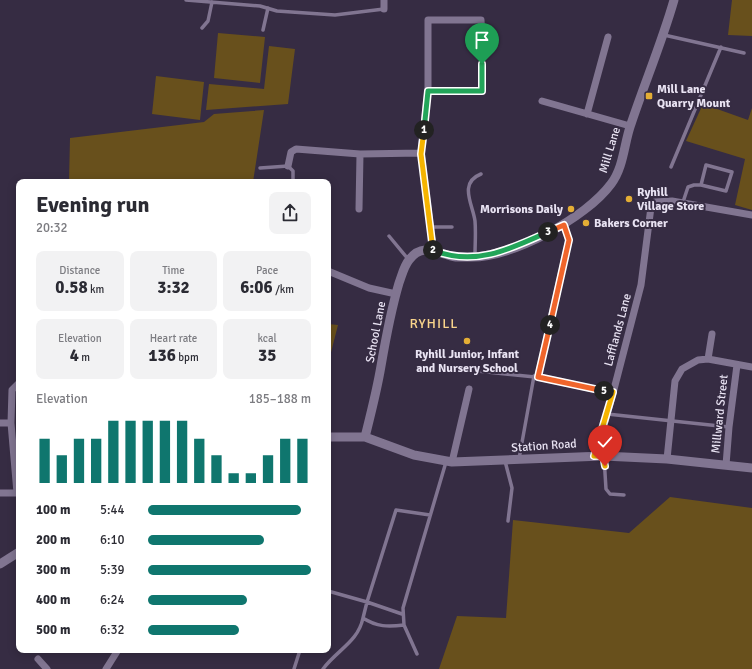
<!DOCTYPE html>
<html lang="en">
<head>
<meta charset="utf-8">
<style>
  :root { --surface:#fff; --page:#f2f2f3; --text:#2b2b33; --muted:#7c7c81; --accent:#0f766e }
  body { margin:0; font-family:Signika,sans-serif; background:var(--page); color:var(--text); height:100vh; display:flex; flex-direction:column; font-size:15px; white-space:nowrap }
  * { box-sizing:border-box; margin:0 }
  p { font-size:13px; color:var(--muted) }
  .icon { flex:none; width:22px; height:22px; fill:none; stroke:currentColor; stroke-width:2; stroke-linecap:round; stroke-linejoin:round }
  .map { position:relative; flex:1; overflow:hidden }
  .drawer { position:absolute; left:16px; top:179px; width:315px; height:474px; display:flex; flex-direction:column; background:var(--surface); border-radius:8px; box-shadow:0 2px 10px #0003 }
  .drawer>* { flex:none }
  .pin { position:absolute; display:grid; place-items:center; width:34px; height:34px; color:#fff; margin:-41px -17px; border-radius:50% 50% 50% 0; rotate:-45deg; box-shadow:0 0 4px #0007 }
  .pin .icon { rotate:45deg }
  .km { position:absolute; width:20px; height:20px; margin:-10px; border-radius:50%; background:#222; color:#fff; font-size:11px; line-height:20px; text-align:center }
  .round { display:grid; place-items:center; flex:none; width:42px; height:42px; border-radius:8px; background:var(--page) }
  .summary { display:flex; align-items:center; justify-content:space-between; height:68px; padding:0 20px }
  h1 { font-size:22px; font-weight:700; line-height:30px }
  .figures { display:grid; grid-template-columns:repeat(3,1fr); gap:6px; height:68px; padding:4px 20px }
  .figures div { display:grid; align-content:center; border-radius:8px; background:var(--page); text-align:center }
  .figures b { font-size:17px; font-weight:700 }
  .figures small { font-size:11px; font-weight:400 }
  .figures p { font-size:11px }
  .chart { height:112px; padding:8px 20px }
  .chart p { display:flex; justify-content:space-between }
  .chart svg { width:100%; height:72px; margin-top:4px; stroke:var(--accent); stroke-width:6 }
  ul { padding:0 20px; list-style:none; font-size:13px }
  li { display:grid; grid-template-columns:64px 48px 1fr; align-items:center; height:30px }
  li i { height:10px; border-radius:5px; background:var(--accent) }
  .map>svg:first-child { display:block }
  .green { fill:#68501c }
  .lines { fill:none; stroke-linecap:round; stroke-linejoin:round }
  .service { stroke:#817591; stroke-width:3.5 }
  .minor { stroke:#817591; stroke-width:7 }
  .tertiary { stroke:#817591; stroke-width:9 }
  .split-1-casing { stroke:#fff; stroke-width:8 }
  .split-2-casing { stroke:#fff; stroke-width:8 }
  .split-3-casing { stroke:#fff; stroke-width:8 }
  .split-4-casing { stroke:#fff; stroke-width:8 }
  .split-5-casing { stroke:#fff; stroke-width:8 }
  .split-6-casing { stroke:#fff; stroke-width:8 }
  .split-1 { stroke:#22a559; stroke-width:5 }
  .split-2 { stroke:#f5b400; stroke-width:5 }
  .split-3 { stroke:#22a559; stroke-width:5 }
  .split-4 { stroke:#f0652b; stroke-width:5 }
  .split-5 { stroke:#f0652b; stroke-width:5 }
  .split-6 { stroke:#f5b400; stroke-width:5 }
  .poi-dot { fill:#e4ae35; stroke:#362c43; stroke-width:1.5 }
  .labels { text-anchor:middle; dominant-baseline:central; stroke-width:4; stroke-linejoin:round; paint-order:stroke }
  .poi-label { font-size:12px; font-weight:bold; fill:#e9e3f3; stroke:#362c43; text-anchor:start }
  .street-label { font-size:12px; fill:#e9e3f3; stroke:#362c43 }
  .quarter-label { font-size:14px; letter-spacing:1px; fill:#f9d48b; stroke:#362c43 }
</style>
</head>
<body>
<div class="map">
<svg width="752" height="669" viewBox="0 0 752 669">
  <rect width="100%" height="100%" fill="#362c43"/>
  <path class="green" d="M732 0H752V36L728 35Z
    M218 33 265 37 260 83 214 78Z
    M269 46 295 49 288 104 206 110 209 84 264 89Z
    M156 76 204 82 200 120 152 114Z
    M703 104 748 120 752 108V210L735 205 745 159 686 141Z
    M264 110 253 182H69L70 138 204 122 214 114Z
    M328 324 338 325 328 364Z
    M670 497 752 508V669H439L457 616 506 618 513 520 629 533Z"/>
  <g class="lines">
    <path class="service" d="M186 0 260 6 277 11 335 15 384 9
      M202 28 208 21 212 2
      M263 30 268 8
      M664 35 744 53
      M482 37V50
      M482 77V64
      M671 167 721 47
      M260 168 288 166 293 171V182
      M683 202 688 187 694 185H701L726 191 732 172 706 165 701 185
      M431 227H452
      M389 236 408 259
      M475 256C475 244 476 232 475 221 473 205 458 183 481 174
      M468 370 535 377
      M607 414 729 427
      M604 457 606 489 610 494 624 495
      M519 459 534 376
      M505 461 512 488 508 521
      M328 591 367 602 363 618C377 627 388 627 404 625
      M402 614 367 602 396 510 430 515
      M417 654 404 625 403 608 446 462
      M294 669 300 650
      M323 669C337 650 358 642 363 618"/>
    <path class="minor" d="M384 0V9
      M428 91H482V77
      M542 101 630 126
      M587 114 608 37
      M288 166 291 152 296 149 360 154 421 153
      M359 209 360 154
      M564 225 569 240 538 377 613 393
      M433 249 421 153 428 91V20H481L482 37
      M328 271 369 288 396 294
      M708 359 712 334
      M0 423H11
      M595 456 613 393 641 285 651 207 655 202 672 201 752 215
      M667 459 675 381 682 369 698 360 708 359 752 367
      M452 462 469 389
      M726 465 729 427 737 365
      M0 493H19
      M17 493 11 423 12 390 19 383
      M38 659 47 669
      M106 669 118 650"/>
    <path class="tertiary" d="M328 437H365L414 455 452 462 603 456 667 459 752 468
      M365 437C371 413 377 390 381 366 386 337 391 310 399 283 402 275 404 266 409 260 423 241 438 254 456 257 461 257 466 257 471 257 513 257 586 218 611 184 624 167 624 143 631 124 645 82 662 42 674 0
      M0 564 19 552"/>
  </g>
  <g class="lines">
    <g class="split-1-casing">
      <path id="split-1" d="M424 130 428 91H482V64"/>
    </g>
    <g class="split-2-casing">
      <path id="split-2" d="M424 130 421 154 433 250"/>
    </g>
    <g class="split-3-casing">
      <path id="split-3" d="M433 250C474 267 511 249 548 232"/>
    </g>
    <g class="split-4-casing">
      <path id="split-4" d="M548 232 564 225 569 240 550 325"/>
    </g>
    <g class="split-5-casing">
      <path id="split-5" d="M550 325 538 377 604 391"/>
    </g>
    <g class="split-6-casing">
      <path id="split-6" d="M604 391 613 392 594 456H603L605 466"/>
    </g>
    <use href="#split-1" class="split-1"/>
    <use href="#split-2" class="split-2"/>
    <use href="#split-3" class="split-3"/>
    <use href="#split-4" class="split-4"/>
    <use href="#split-5" class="split-5"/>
    <use href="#split-6" class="split-6"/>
  </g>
  <g class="poi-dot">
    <rect x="645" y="92" width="8" height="8" rx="2"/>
    <circle cx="629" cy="199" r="4"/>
    <circle cx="571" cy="209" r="4"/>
    <circle cx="586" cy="223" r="4"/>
    <circle cx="467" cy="341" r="4"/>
  </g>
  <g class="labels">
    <g class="poi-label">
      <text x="657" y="89">Mill Lane<tspan x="657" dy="14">Quarry Mount</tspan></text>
      <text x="637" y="192">Ryhill<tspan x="637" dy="14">Village Store</tspan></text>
      <text x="563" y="209" text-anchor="end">Morrisons Daily</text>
      <text x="594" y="223">Bakers Corner</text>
      <text x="467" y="354" text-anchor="middle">Ryhill Junior, Infant<tspan x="467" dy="14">and Nursery School</tspan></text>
    </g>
    <g class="street-label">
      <text transform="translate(610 150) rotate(-73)">Mill Lane</text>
      <text transform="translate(618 330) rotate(-75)">Lafflands Lane</text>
      <text transform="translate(376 332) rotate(-79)">School Lane</text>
      <text transform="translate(720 414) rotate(-84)">Millward Street</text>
      <text transform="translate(544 446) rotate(-4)">Station Road</text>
    </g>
    <g class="quarter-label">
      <text x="434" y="323">RYHILL</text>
    </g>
  </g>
</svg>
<div class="pin" style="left:482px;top:64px;background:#1e9e55"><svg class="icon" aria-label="arrive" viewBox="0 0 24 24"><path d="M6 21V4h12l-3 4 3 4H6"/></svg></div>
<div class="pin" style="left:605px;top:466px;background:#d93025"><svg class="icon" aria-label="check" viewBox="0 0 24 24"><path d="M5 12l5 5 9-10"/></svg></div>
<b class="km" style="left:424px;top:130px">1</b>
<b class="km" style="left:433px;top:250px">2</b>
<b class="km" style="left:548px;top:232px">3</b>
<b class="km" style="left:550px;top:325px">4</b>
<b class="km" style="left:604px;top:391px">5</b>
<section class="drawer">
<div class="summary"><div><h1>Evening run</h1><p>20:32</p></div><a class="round"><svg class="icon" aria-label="share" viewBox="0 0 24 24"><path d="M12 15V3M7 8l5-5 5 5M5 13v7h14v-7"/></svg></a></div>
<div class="figures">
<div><p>Distance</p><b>0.58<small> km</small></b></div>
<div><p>Time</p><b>3:32</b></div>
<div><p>Pace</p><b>6:06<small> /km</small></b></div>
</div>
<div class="figures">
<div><p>Elevation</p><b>4<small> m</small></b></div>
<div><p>Heart rate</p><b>136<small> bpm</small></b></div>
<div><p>kcal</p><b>35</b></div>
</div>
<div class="chart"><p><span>Elevation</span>185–188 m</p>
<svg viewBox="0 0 160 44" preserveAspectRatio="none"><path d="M5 44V17M15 44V27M25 44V17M35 44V17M45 44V6M55 44V6M65 44V6M75 44V6M85 44V6M95 44V17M105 44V27M115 44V38M125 44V38M135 44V27M145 44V17M155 44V17"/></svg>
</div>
<ul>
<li><b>100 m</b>5:44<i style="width:94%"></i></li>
<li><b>200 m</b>6:10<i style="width:71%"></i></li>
<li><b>300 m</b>5:39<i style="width:100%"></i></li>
<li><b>400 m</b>6:24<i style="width:61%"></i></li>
<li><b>500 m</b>6:32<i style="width:56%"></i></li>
</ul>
</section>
</div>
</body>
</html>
